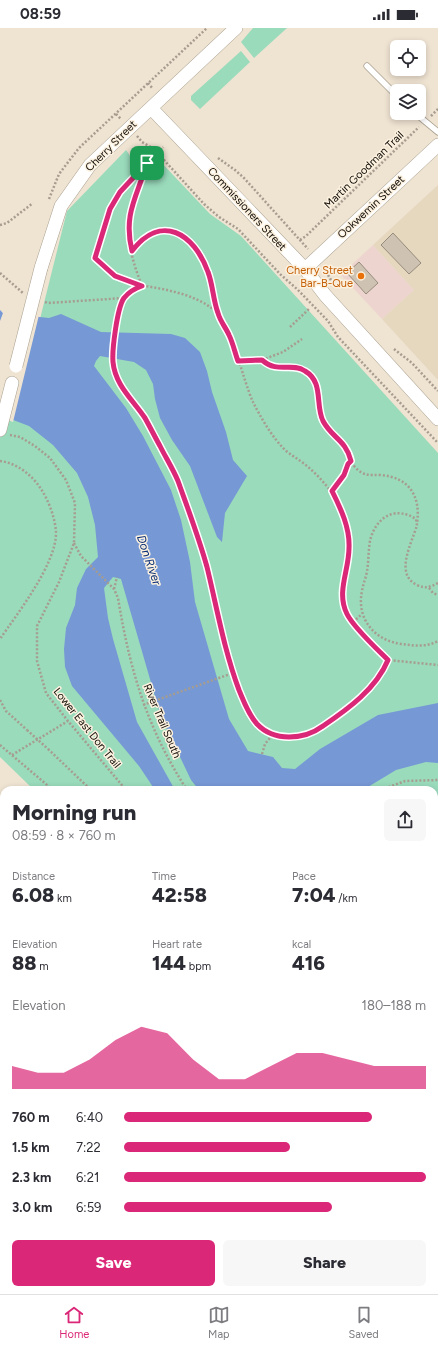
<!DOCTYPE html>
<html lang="en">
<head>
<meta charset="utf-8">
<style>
  :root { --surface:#fff; --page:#f7f7f7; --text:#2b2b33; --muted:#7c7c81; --line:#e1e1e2; --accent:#db2777 }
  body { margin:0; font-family:Figtree,sans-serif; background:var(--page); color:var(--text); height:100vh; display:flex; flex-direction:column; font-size:15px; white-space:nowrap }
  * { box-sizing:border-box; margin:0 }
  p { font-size:13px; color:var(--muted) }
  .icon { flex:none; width:22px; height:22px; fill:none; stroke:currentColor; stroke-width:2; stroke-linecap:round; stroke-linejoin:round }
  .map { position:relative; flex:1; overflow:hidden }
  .side { position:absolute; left:0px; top:758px; width:438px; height:508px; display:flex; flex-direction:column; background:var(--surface); border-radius:12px 12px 0 0; box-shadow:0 2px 6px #0003 }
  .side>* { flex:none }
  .tools { position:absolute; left:390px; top:12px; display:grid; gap:8px }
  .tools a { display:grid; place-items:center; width:36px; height:36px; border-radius:6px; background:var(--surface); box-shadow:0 2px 6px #0003; font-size:20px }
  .pin { position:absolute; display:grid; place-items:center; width:34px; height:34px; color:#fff; margin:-17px; border-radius:8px; box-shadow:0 2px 6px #0006 }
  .round { display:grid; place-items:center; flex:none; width:42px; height:42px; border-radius:6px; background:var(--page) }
  .summary { display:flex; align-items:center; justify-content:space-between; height:68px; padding:0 12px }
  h1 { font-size:22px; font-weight:800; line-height:30px }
  .metrics { display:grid; grid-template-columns:repeat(3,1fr); gap:6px; height:68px; padding:4px 12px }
  .metrics div { display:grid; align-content:center }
  .metrics b { font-size:20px; font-weight:800 }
  .metrics small { font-size:11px; font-weight:400 }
  .metrics p { font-size:11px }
  .chart { height:112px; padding:8px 12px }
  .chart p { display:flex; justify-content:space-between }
  .chart svg { width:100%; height:72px; margin-top:4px; fill:var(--accent); opacity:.7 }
  .button { display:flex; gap:8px; margin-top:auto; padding:8px 12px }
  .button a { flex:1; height:46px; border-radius:6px; background:var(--accent); color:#fff; font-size:16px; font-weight:800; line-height:46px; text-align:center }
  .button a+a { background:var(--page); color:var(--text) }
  ul { padding:0 12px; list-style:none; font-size:13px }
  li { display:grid; grid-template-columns:64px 48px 1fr; align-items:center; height:30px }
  li i { height:10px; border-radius:5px; background:var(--accent) }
  .status { display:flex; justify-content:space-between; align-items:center; height:28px; padding:0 20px; background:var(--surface); direction:ltr }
  .status svg { height:11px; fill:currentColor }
  .menu { display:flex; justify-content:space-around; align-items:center; height:56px; border-top:1px solid var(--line); background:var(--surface); font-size:11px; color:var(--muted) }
  .menu a { display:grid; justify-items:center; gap:2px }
  .menu .on { color:var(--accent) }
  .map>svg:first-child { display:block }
  .commercial { fill:#eed4cf }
  .built { fill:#e6d7bf }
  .green { fill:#9adbbc }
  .water { fill:#7698d5 }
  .pier { fill:#efe3d2 }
  .building { fill:#cec3b2; stroke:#978c7c }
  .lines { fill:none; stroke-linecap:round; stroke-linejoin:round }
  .service-casing { stroke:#aba190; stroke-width:7 }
  .tertiary-casing { stroke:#aba190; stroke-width:14 }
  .path { stroke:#a69c8f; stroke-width:2.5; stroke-dasharray:2 2; stroke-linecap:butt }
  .service { stroke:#fff; stroke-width:5.5 }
  .tertiary { stroke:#fff; stroke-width:13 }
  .tertiary-bridge-casing { stroke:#aba190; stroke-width:14; stroke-linecap:butt }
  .path-bridge { stroke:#a69c8f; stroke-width:2.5; stroke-dasharray:2 2; stroke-linecap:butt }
  .tertiary-bridge { stroke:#fff; stroke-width:13 }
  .route-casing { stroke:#fff; stroke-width:8 }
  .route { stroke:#db2777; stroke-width:5 }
  .food-dot { fill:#e8710a; stroke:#fcf1df; stroke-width:1.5 }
  .labels { text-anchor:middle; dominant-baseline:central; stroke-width:3; stroke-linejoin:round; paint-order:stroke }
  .street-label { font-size:11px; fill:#110d08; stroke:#fcf1df }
  .food-label { font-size:11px; fill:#c56008; stroke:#fcf1df; text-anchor:end }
  .water-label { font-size:12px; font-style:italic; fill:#0b3077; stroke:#fcf1df }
</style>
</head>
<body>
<div class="status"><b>08:59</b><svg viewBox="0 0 49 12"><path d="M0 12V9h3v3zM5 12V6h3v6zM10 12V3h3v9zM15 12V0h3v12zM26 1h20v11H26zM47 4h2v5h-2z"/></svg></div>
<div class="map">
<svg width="438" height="1266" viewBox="0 0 438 1266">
  <rect width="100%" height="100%" fill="#efe3d2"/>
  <path class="commercial" d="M373 217 414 262 382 291 341 247Z"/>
  <path class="built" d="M438 157V352L382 291 414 262 373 217Z"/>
  <path class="green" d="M253 0H287L254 30 241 14Z
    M241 23 250 34 200 81 191 72V68Z
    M126 122C133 131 136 140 129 151L133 155 158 131 210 186 241 208 438 425V1140L434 1136V762H34L0 729V388L15 391 67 183Z"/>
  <path class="water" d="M0 282 3 285 49 290 61 286 101 304 171 306 185 310 200 324 207 343 212 364 226 404 233 432 247 448 225 485 222 514 217 509 190 438 172 412 160 390 155 371 153 356 146 342 134 334 100 328 96 333 94 338 126 380 143 408 171 462 181 492 190 534 195 574 229 691 248 723 273 729 282 740 295 741 320 721 378 687 438 675V735L426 734 396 742 363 762H199L191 752 161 689 121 551 113 549 104 560 108 590 113 611 137 694 175 762H155L139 738 72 658 65 639 64 621 66 600 75 577 77 560 86 541 98 529 95 497 88 469 77 445 53 417 29 398 0 387Z
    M434 783 438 784V880L434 882Z
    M0 1188 4 1192V1262H88L92 1266H0Z"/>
  <path class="pier" d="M0 280 4 283 39 287 13 394 0 389V293L3 285Z"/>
  <path class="building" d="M393 205 421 235 409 246 381 217Z
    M359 234 378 255 366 266 347 245Z"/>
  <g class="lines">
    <g class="service-casing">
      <path id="service" d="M367 38 397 68
        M415 85 438 104
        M0 1159 4 1163
        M114 1262 119 1266"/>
    </g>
    <g class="tertiary-casing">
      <path id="tertiary" d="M151 80 305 241 325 267 438 391
        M41 240 61 178 90 137 236 0
        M305 241 438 117
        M0 402 12 355"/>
    </g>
    <path class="path" d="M148 55 153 61
      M116 86 121 91
      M431 88 438 81
      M137 108 142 114 154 121 204 176 219 189 238 201 280 246 298 262 328 293 338 309 438 415
      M218 130 235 142 244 150 308 221
      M147 135C145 143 143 151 140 159 137 167 133 174 131 182 124 207 133 235 142 258 136 260 128 265 124 270 116 280 112 322 113 334 115 357 133 372 145 390 155 406 171 435 178 453 188 481 199 510 207 539 217 580 224 622 239 662 244 674 248 686 257 696 274 714 304 711 323 698 348 681 376 661 388 632
      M49 171 59 146 79 120 207 0
      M0 197 7 195 33 175
      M300 212 306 208 419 99
      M132 222C136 218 139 212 144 209 166 194 192 209 202 230 210 247 213 267 218 286
      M95 230C102 235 108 244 116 248 132 258 152 258 171 263 184 266 199 271 210 279 231 292 242 350 253 374 261 390 272 409 285 422 292 428 300 432 307 438 321 450 333 464 341 480 346 491 350 509 349 521 348 543 336 566 348 587 355 601 376 619 388 632L438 637
      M94 233 110 181 120 164 163 119
      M324 240 331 252
      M0 245 23 265
      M45 274 48 275 124 270
      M290 299 310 280
      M394 321 412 335 438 363
      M262 332C264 334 266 337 269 338 281 343 296 335 307 344 323 358 315 376 323 392 329 405 342 411 348 423 351 429 350 434 355 439 363 448 369 447 380 447 409 449 421 468 417 495
      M238 333 262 332 283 324 302 311
      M10 407 20 409 35 418 50 430 66 452 75 475 74 515 59 554 37 598V633L46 665 68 693 126 762
      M0 433C17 435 32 447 41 461 49 473 55 490 56 504 57 535 17 586 0 611
      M331 463 344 447 348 436 351 433
      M74 515 81 528 114 561 118 570C130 643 147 700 187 762
      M438 555C430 559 426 561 417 557 394 546 412 515 417 497L416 491C396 478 378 488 371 509 368 519 369 532 367 543 366 550 363 556 362 563 356 591 375 613 402 616 414 618 427 619 438 613
      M429 560 433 565 438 567
      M114 561 117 549
      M353 594 362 586
      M0 672 6 683 27 702
      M143 677 233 645
      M0 717 53 762
      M48 721 91 762
      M262 726 265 716 273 706
      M12 727 68 693
      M381 762 405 753 438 752
      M434 919 438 925
      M434 987 438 985
      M434 1043 438 1047
      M434 1081 438 1084"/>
    <use href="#service" class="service"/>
    <use href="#tertiary" class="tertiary"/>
    <g class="tertiary-bridge-casing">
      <path id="tertiary-bridge" d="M16 338 41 240"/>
    </g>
    <path class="path-bridge" d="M27 702 48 721"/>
    <use href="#tertiary-bridge" class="tertiary-bridge"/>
  </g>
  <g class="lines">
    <g class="route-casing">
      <path id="route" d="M147 135C137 169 123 186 132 223 161 185 194 205 208 244 213 257 213 272 218 285 220 293 226 300 229 307 233 315 235 325 238 333L262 332C278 346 291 334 305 343 324 354 315 377 323 393 332 410 346 412 351 433L348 436 344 447 332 463C341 481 350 500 349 520 349 543 336 564 347 586 354 600 376 620 388 632 376 661 348 681 323 698 304 712 274 714 257 696 248 686 244 674 239 662 224 622 217 580 207 539 199 510 188 481 178 453 173 441 166 430 160 418 155 409 150 399 145 390 133 372 115 357 113 334 112 322 117 280 124 270 128 265 136 260 142 258L115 248 95 230 110 181 120 164Z"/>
    </g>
    <use href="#route" class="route"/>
  </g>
  <circle class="food-dot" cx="361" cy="248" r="4"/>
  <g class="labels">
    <g class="street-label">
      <text transform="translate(111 118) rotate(-45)">Cherry Street</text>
      <text transform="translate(364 142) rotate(-44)">Martin Goodman Trail</text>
      <text transform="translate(371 179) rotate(-43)">Ookwemin Street</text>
      <text transform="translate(247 181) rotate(47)">Commissioners Street</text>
      <text transform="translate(162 693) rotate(67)">River Trail South</text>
      <text transform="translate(87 700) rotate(51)">Lower East Don Trail</text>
    </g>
    <g class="food-label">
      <text x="353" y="242">Cherry Street<tspan x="353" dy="13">Bar-B-Que</tspan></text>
    </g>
    <g class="water-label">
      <text transform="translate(149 532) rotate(71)">Don River</text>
    </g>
  </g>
</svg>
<div class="tools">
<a><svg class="icon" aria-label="locate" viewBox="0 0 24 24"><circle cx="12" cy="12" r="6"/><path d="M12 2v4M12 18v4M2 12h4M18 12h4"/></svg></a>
<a><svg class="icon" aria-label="layers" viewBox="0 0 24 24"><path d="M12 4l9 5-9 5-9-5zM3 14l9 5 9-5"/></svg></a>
</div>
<div class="pin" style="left:147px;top:135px;background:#1e9e55"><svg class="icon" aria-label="arrive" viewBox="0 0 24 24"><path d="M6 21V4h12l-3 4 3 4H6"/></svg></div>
<section class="side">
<div class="summary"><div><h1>Morning run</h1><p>08:59 · 8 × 760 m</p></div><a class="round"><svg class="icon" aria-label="share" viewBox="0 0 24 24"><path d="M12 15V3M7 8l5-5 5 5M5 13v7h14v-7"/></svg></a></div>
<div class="metrics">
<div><p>Distance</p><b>6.08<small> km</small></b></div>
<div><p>Time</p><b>42:58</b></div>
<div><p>Pace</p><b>7:04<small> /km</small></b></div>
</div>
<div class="metrics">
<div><p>Elevation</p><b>88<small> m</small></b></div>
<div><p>Heart rate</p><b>144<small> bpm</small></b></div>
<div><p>kcal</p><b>416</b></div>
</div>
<div class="chart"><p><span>Elevation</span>180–188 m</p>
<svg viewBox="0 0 160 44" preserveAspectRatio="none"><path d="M0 44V30L10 34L20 34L30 26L40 14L50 6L60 10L70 26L80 38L90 38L100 30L110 22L120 22L130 26L140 30L150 30L160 30V44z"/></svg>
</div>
<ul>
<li><b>760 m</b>6:40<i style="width:82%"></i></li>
<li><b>1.5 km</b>7:22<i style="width:55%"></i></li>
<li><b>2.3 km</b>6:21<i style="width:100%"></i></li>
<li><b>3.0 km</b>6:59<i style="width:69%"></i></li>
</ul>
<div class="button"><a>Save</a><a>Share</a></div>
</section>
</div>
<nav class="menu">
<a class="on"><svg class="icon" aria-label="home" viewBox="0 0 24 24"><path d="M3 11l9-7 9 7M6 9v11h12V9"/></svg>Home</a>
<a><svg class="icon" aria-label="map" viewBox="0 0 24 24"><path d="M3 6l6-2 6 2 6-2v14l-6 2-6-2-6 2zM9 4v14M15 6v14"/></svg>Map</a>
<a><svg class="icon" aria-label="saved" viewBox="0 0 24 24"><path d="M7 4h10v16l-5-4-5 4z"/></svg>Saved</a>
</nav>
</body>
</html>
